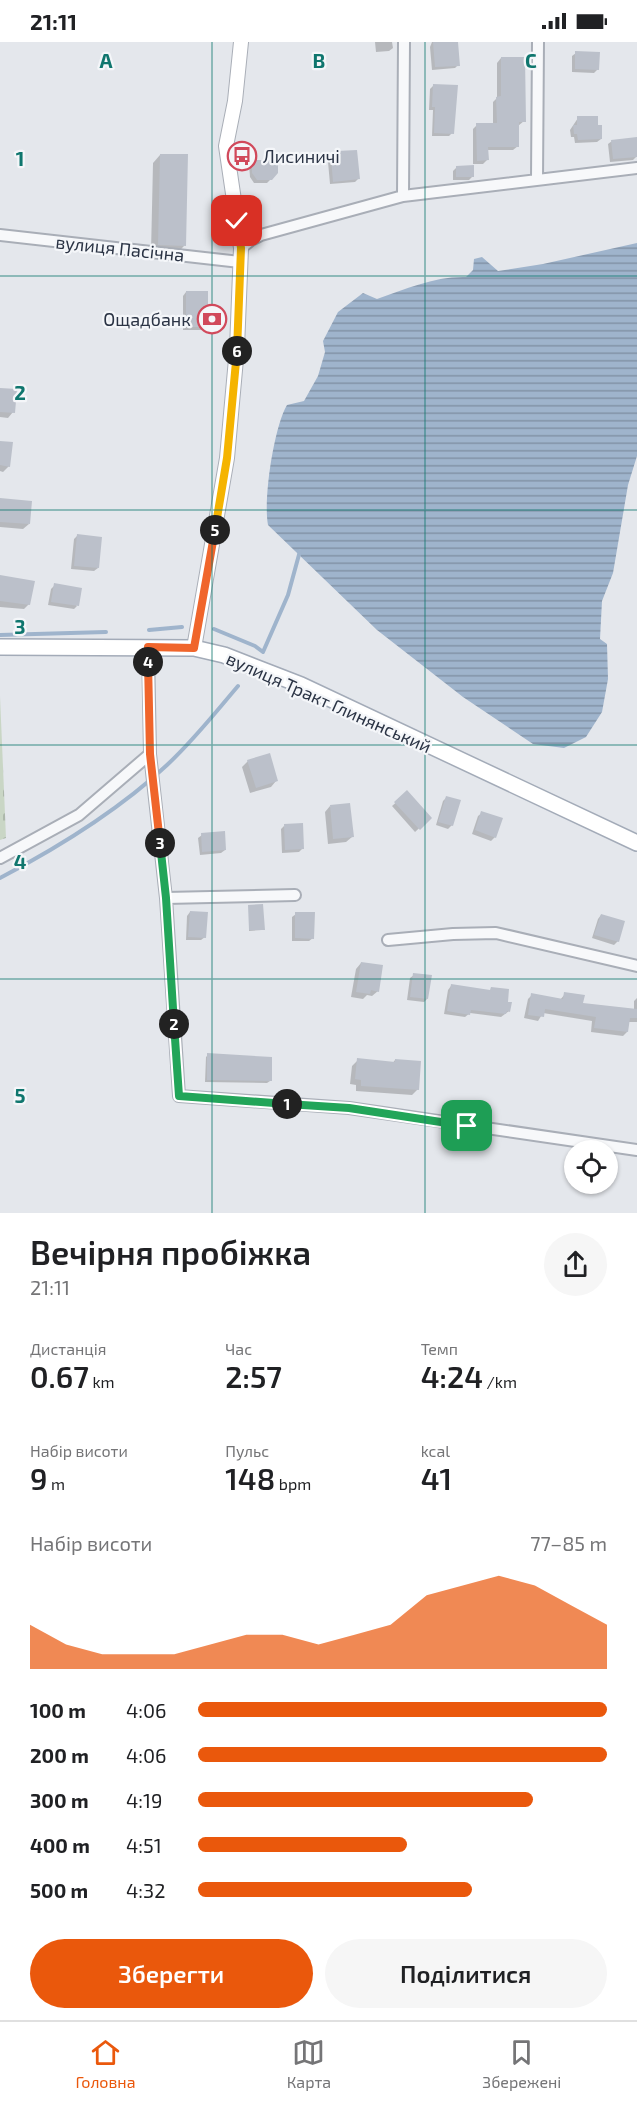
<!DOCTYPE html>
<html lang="uk">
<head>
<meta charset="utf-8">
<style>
  :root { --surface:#fff; --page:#f6f6f6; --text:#202124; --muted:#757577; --line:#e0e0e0; --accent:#ea580c }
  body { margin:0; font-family:"Exo 2",sans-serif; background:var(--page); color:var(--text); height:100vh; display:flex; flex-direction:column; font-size:22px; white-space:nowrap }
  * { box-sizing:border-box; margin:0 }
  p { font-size:20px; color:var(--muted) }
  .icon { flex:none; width:33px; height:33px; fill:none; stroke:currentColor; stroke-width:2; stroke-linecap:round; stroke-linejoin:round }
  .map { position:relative; height:1171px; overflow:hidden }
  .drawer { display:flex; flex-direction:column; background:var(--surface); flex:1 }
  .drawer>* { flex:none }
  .tools { position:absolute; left:564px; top:1098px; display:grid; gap:12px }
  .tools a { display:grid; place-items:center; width:54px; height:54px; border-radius:50%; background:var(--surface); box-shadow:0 2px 4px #0004; font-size:30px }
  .pin { position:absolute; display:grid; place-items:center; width:51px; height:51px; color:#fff; margin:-26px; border-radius:12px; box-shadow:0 3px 9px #0006 }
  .km { position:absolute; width:30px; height:30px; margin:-15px; border-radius:50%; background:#222; color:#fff; font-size:16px; line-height:30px; text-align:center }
  .round { display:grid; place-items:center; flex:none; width:63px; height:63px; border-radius:32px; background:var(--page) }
  .summary { display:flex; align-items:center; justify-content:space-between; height:102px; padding:0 30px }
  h1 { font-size:33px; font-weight:600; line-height:45px }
  .metrics { display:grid; grid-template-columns:repeat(3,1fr); gap:9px; height:102px; padding:6px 30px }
  .metrics div { display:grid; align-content:center }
  .metrics b { font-size:30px; font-weight:600 }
  .metrics small { font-size:16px; font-weight:400 }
  .metrics p { font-size:16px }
  .chart { height:168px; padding:12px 30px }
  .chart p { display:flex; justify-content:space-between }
  .chart svg { width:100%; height:108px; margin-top:6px; fill:var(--accent); opacity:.7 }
  .primary-button { display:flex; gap:12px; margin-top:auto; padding:12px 30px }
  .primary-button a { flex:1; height:69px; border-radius:36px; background:var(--accent); color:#fff; font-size:24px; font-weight:600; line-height:69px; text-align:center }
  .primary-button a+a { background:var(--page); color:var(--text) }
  ul { padding:0 30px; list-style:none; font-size:20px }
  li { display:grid; grid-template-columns:96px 72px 1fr; align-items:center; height:45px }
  li i { height:15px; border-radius:8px; background:var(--accent) }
  .status { display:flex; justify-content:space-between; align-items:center; height:42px; padding:0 30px; background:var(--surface); direction:ltr }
  .status svg { height:16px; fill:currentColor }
  .dock { display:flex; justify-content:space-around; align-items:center; height:84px; border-top:2px solid var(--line); background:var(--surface); font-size:16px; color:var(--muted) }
  .dock a { display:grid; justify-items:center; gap:3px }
  .dock .active { color:var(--accent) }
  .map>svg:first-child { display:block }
  .cemetery { fill:url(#cemetery-stones) }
  .water { fill:url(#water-rules) }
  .shadow { fill:#0003 }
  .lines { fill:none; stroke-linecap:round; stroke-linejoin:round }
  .stream { stroke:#9fb4cc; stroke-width:4 }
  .building { fill:#bbc0ca }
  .minor-casing { stroke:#a9aeb7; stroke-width:14 }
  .secondary-casing { stroke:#a9aeb7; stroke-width:16 }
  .primary-casing { stroke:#a3abb8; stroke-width:18 }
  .minor { stroke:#f7f8fa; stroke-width:10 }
  .secondary { stroke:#fff; stroke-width:14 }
  .primary { stroke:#fff; stroke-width:15 }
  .split-1-casing { stroke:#fff; stroke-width:12 }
  .split-2-casing { stroke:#fff; stroke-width:12 }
  .split-3-casing { stroke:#fff; stroke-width:12 }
  .split-4-casing { stroke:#fff; stroke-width:12 }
  .split-5-casing { stroke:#fff; stroke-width:12 }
  .split-6-casing { stroke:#fff; stroke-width:12 }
  .split-7-casing { stroke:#fff; stroke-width:12 }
  .split-1 { stroke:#22a559; stroke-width:8 }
  .split-2 { stroke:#22a559; stroke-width:8 }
  .split-3 { stroke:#22a559; stroke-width:8 }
  .split-4 { stroke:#f0652b; stroke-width:8 }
  .split-5 { stroke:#f0652b; stroke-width:8 }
  .split-6 { stroke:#f5b400; stroke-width:8 }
  .split-7 { stroke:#f5b400; stroke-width:8 }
  .grid { fill:none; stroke:#0f766e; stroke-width:1.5; stroke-opacity:0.55 }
  .labels { text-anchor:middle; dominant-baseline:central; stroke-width:4.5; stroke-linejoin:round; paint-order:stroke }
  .poi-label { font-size:18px; fill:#2b3445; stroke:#f4f6f9; text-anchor:start }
  .street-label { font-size:18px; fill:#2b3445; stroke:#f4f6f9 }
  .grid-label { font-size:20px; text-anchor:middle; font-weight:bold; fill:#0f766e; stroke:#f4f6f9; stroke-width:4.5; stroke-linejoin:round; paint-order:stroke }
</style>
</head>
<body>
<div class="status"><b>21:11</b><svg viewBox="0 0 49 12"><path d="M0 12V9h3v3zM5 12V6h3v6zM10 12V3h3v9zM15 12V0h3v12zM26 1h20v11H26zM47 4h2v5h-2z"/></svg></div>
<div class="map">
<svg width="637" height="1171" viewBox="0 0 637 1171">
  <defs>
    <pattern id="cemetery-stones" width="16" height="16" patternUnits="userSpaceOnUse" patternTransform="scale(1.5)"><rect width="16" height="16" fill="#c9d6c5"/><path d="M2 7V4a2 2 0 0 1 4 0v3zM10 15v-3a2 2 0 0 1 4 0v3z" fill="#adb8ab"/></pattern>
    <pattern id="water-rules" width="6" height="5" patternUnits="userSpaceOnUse" patternTransform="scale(1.5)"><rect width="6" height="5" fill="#9fb4cc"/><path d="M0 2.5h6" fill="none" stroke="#8293a7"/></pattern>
  </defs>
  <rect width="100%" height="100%" fill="#e4e7ec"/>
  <path class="cemetery" d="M0 654 6 796 0 798Z"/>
  <path class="water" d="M637 201V414L628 443 613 531 602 559 600 597 607 602 608 637 602 670 586 695 564 706 533 702 463 655 377 588 268 483C263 457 274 385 287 363L304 359 318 334 325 310 323 299 338 270 363 251 377 257C406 247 435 234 466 235L473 228 474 217 482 215 498 229 543 222Z"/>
  <path class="shadow" d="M375 0H392L393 6 389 9 376 10Z
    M432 0H457L458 23 455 26 432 28 430 5Z
    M576 11 598 27 594 31 572 30V14Z
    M501 16 524 79 518 84V104L513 108H487V118L483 122H473V87L477 83H493V60L497 56V21Z
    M434 43 452 91 449 94H432L433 68H429L430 47Z
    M578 76 597 85 601 97 597 100 575 101 574 95H571L570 88Z
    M612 99 637 114 633 118 610 120 608 102Z
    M338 111 358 137 355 140 330 142 328 120 334 117Z
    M160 113 184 204 177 211 151 210 153 121Z
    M253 120 271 137 267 141H254L250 135 249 123Z
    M457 125 473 134 469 138H453V129Z
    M186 250 207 285 203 288H183V254Z
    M0 347 13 370 8 376 0 375Z
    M0 400 9 424 3 430 0 429Z
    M0 458 29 482 23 487 0 485Z
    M77 494 98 526 94 529 71 527 74 497Z
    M0 534 29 562 24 567 0 565Z
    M55 543 77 564 74 567 48 563 51 547Z
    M248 719 276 739 271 745 250 751 242 725Z
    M407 751 430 776 415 790 392 764Z
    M447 755 452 783 448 787 436 783 443 759Z
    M330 764 352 795 346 800 328 802 325 770Z
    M482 771 495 795 491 799 472 792 478 774Z
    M284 784 303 806 299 810 282 811 281 787Z
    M202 793 225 808 221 811 200 813 198 796Z
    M249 864 263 887 262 888 249 889Z
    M190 870 205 895 201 898H186L187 874Z
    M296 872 313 896 309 899H292V875Z
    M601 873 618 899 614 903 592 896 598 877Z
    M361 921 378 949 372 954 367 953 363 957 351 955 356 927Z
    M414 933 427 957 424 960 407 958 410 936Z
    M451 944 506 961 509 969 501 975 470 971 465 975 444 972 448 948Z
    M565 952 582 962 634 968V959L637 956V980H628L627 990 623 994 591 990 592 979 543 971 538 979 524 976 528 957 532 953 560 958Z
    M208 1013 270 1039 267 1041 205 1040 206 1015Z
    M358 1018 392 1022 395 1018 418 1047 412 1053 356 1049V1043L350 1042 352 1024Z"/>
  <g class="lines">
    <path class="stream" d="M214 587 255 604 263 610 288 553 300 509
      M149 588 182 585
      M0 593 106 590
      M0 836C59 805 118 769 167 723 193 699 215 671 238 644"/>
  </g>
  <path class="building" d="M433 0H458L460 24 435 25Z
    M575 9 600 10 599 28 575 27Z
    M501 15H525L526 80H519V105H488L489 118 477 119 476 81H497L496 55 501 54Z
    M433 42 458 43 454 92 434 91 435 65H432Z
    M577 74H598V83H602V97L578 98 577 92H574L573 83H577Z
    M637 95V115L613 117 611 98Z
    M357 108 360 137 333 140 331 115H337V109Z
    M160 112H188L186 204 158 203Z
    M252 118H278V131L272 138H257L252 131Z
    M474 123V135H456V124Z
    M186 249H208V285H186Z
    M0 346 17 347 15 371 0 370Z
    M0 399 13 400 10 425 0 423Z
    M0 456 32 459 30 482 0 480Z
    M77 492 102 495 99 526 74 524Z
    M0 533 35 539 30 563 0 559Z
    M54 541 82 546 79 564 51 560Z
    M270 711 278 739 256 746 247 718Z
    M407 748 432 776 420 788 394 760Z
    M446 754 461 758 453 784 438 780Z
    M350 761 354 795 333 797 330 763Z
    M481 769 503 776 496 796 475 788Z
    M303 781 304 807 285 808 284 782Z
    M225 789 226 808 202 810 201 791Z
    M263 862 265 888H249L248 863Z
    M190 869 208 870 206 896 188 895Z
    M295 870H315L314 897 295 896Z
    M601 872 625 879 619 900 594 893Z
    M361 920 383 923 379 950 371 948 370 952 356 950Z
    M413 931 432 933 428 957 410 955Z
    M451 942 490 948 491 945 509 947 508 960H512L510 970 507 969 506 972 471 968 470 973 447 969Z
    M564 950 585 953 583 961 637 967V976H630L628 990 594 986 596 975 545 967 544 975 528 973 531 951 563 957Z
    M207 1011 272 1015V1039L207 1038Z
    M357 1016 395 1020V1017L421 1019 419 1048 361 1044V1038L355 1037Z"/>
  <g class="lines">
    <g class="minor-casing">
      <path id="minor" d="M537 137 538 0
        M403 154 404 0
        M0 193 240 220
        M241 206 251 198 261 193 403 154 637 126
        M150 712 166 856 179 1054 349 1066 637 1108
        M0 816 79 773 150 712 148 605
        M166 856 295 853
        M388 898 453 892 496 891 637 924"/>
    </g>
    <g class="secondary-casing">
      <path id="secondary" d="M194 606 227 416 237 306 241 206 226 104 235 59 241 0"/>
    </g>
    <g class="primary-casing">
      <path id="primary" d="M0 605 194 606 224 613 301 643 637 801"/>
    </g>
    <use href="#minor" class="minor"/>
    <use href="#secondary" class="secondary"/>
    <use href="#primary" class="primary"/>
  </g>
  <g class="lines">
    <g class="split-1-casing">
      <path id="split-1" d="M287 1062 349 1066 467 1084"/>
    </g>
    <g class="split-2-casing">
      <path id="split-2" d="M174 982 179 1054 287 1062"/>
    </g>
    <g class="split-3-casing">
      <path id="split-3" d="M160 801 166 856 174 982"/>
    </g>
    <g class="split-4-casing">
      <path id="split-4" d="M148 620 150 712 160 801"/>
    </g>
    <g class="split-5-casing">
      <path id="split-5" d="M148 620V605L194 606 215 488"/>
    </g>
    <g class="split-6-casing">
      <path id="split-6" d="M215 488 227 416 237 309"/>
    </g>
    <g class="split-7-casing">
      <path id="split-7" d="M237 179 241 206 237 309"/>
    </g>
    <use href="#split-1" class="split-1"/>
    <use href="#split-2" class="split-2"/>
    <use href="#split-3" class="split-3"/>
    <use href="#split-4" class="split-4"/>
    <use href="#split-5" class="split-5"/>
    <use href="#split-6" class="split-6"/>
    <use href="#split-7" class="split-7"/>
  </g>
  <path class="grid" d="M212 0V1171M425 0V1171M0 234H637M0 468H637M0 703H637M0 937H637"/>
  <defs>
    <g id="bus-ring" transform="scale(1.5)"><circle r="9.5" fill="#f4f6f9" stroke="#d1495b" stroke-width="1.5"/><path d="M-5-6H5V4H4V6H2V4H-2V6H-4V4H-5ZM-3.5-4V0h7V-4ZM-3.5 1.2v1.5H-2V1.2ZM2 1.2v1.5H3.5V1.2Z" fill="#d1495b"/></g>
    <g id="bank-ring" transform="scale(1.5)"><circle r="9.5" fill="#f4f6f9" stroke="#d1495b" stroke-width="1.5"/><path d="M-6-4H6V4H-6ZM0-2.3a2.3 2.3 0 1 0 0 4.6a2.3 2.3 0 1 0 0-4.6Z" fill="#d1495b"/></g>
  </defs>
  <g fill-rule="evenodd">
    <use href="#bus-ring" x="242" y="114"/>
    <use href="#bank-ring" x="212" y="277"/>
  </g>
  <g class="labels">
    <g class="poi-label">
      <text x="263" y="114">Лисиничі</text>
      <text x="191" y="277" text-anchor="end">Ощадбанк</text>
    </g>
    <g class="street-label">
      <text transform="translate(120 206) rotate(6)">вулиця Пасічна</text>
      <text transform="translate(329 660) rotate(24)">вулиця Тракт Глинянський</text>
    </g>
  </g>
  <g class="grid-label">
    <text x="106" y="26">A</text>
    <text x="319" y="26">B</text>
    <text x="531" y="26">C</text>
    <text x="20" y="124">1</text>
    <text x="20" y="358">2</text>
    <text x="20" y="592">3</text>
    <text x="20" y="827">4</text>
    <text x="20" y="1061">5</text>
  </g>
</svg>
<div class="tools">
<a><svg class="icon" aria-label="locate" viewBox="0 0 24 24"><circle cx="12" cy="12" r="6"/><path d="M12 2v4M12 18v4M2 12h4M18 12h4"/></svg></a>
</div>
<div class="pin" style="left:467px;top:1084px;background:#1e9e55"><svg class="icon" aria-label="arrive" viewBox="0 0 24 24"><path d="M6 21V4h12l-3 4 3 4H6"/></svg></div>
<div class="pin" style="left:237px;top:179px;background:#d93025"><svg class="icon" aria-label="check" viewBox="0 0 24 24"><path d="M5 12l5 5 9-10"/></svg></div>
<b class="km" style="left:287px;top:1062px">1</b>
<b class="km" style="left:174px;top:982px">2</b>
<b class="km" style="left:160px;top:801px">3</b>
<b class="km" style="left:148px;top:620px">4</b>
<b class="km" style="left:215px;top:488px">5</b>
<b class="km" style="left:237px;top:309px">6</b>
</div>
<section class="drawer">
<div class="summary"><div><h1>Вечірня пробіжка</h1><p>21:11</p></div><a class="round"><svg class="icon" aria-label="share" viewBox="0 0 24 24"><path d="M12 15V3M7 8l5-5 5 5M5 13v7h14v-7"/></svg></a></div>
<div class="metrics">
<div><p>Дистанція</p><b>0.67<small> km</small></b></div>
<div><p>Час</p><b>2:57</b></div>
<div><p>Темп</p><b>4:24<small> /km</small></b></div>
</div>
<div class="metrics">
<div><p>Набір висоти</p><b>9<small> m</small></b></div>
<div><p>Пульс</p><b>148<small> bpm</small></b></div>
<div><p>kcal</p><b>41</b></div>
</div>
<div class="chart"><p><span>Набір висоти</span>77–85 m</p>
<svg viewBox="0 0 160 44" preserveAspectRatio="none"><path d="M0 44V26L10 34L20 38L30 38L40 38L50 34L60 30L70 30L80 34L90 30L100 26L110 14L120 10L130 6L140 10L150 18L160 26V44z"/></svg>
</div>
<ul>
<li><b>100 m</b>4:06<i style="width:100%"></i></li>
<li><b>200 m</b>4:06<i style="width:100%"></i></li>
<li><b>300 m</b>4:19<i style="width:82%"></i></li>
<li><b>400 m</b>4:51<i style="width:51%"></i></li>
<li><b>500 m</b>4:32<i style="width:67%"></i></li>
</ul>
<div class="primary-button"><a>Зберегти</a><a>Поділитися</a></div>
</section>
<nav class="dock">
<a class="active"><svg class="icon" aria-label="home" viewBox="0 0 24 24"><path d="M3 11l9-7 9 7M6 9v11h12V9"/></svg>Головна</a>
<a><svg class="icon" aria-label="map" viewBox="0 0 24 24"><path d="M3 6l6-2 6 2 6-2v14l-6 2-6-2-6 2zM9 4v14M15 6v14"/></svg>Карта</a>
<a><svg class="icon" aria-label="saved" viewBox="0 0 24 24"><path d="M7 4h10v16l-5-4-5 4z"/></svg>Збережені</a>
</nav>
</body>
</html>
